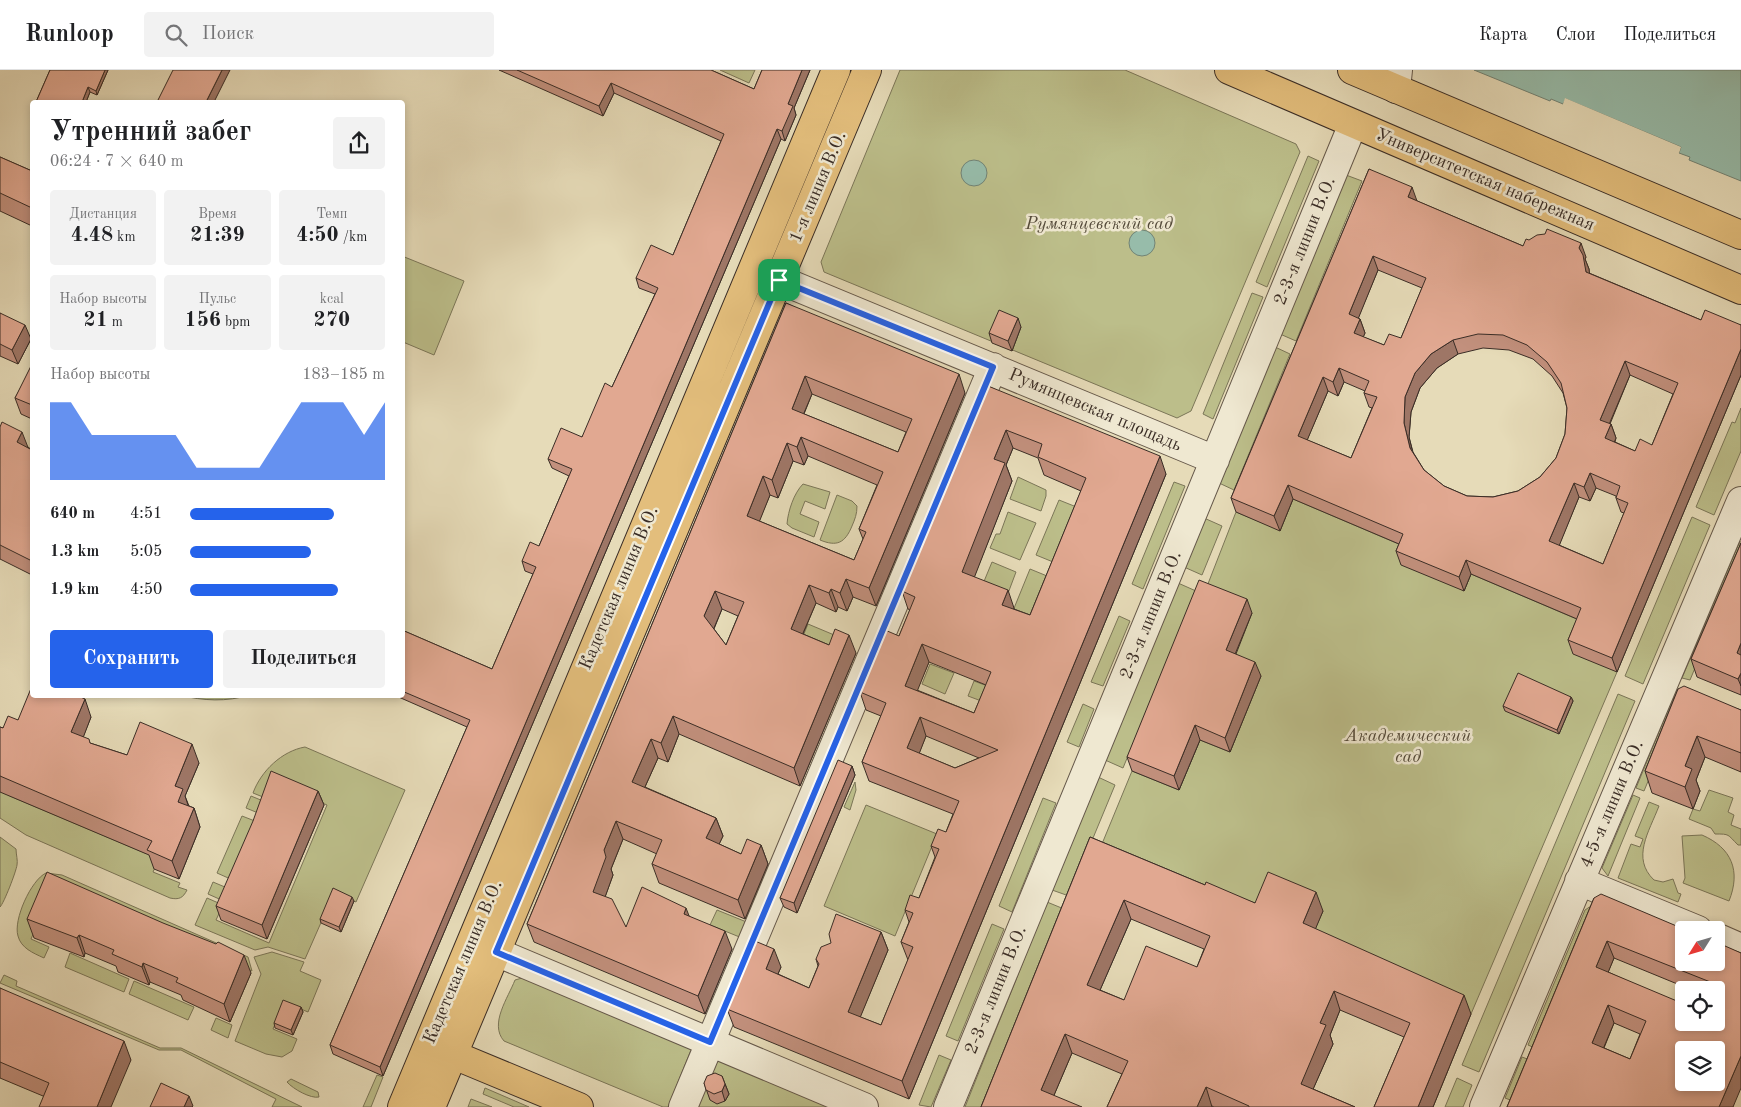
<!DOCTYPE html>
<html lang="ru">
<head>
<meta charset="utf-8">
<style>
  :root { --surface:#fff; --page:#f2f2f2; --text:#202124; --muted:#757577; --line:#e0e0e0; --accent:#2563eb }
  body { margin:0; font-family:"Old Standard TT",serif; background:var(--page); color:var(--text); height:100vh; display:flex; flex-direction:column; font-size:19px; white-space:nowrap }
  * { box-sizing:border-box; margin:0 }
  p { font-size:16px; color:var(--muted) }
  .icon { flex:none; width:28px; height:28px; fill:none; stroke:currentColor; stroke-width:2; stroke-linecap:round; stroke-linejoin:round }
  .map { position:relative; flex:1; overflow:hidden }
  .sheet { position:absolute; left:30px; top:30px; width:375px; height:598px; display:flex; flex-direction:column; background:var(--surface); border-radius:5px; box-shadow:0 2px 8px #0003 }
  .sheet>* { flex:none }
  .needle { width:32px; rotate:233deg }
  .buttons { position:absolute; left:1675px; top:851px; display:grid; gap:10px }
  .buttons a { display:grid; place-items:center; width:50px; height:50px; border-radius:5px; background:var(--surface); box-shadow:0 2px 8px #0003; font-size:25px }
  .pin { position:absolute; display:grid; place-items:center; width:42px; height:42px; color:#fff; margin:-21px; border-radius:10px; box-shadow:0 2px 8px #0006 }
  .round { display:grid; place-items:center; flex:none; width:52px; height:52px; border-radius:5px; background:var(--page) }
  .overview { display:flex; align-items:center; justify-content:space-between; height:85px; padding:0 20px }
  h1 { font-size:28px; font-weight:700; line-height:38px }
  .stats { display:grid; grid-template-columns:repeat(3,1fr); gap:8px; height:85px; padding:5px 20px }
  .stats div { display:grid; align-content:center; border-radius:5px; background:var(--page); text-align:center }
  .stats b { font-size:21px; font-weight:700 }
  .stats small { font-size:14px; font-weight:400 }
  .stats p { font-size:14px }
  .chart { height:140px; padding:10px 20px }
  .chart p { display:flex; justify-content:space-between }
  .chart svg { width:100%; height:90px; margin-top:5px; fill:var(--accent); opacity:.7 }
  .cta { display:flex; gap:10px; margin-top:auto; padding:10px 20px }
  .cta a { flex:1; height:58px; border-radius:5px; background:var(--accent); color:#fff; font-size:20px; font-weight:700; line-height:58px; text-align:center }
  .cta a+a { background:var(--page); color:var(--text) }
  ul { padding:0 20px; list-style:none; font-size:16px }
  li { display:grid; grid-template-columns:80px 60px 1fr; align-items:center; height:38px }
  li i { height:12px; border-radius:6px; background:var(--accent) }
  header { display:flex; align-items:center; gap:30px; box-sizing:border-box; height:70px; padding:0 25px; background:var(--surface); border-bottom:1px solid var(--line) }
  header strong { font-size:24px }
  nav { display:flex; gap:28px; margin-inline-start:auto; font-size:18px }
  .search { width:350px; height:45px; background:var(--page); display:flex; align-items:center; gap:12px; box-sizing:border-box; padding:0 18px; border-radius:5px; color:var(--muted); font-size:19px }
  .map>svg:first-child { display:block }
  .green { fill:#bcbe8a; stroke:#7b7658 }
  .water { fill:#97bcaa; stroke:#728375 }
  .pier { fill:#e6dbb8 }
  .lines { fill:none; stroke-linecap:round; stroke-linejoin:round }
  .minor-casing { stroke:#65584a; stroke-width:30 }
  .major-casing { stroke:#3a2d26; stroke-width:30 }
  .minor { stroke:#efe8d1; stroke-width:28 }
  .major { stroke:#e3be7c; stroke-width:28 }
  .wall { fill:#c2907d; stroke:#3a2d26; fill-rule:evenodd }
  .shaded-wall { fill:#9e7666; stroke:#3a2d26 }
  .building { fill:#e1a891; stroke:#3a2d26; fill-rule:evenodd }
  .route-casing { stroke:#fff; stroke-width:10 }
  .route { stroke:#2563eb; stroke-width:6 }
  .labels { text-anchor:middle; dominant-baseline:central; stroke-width:5; stroke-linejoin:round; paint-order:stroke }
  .street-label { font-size:18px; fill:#3a2d26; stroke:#efe8d1 }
  .park-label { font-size:18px; font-style:italic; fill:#544a3a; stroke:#efe8d1 }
</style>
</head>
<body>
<header>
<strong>Runloop</strong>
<div class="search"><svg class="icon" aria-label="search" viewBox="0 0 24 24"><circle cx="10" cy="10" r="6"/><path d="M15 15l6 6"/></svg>Поиск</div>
<nav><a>Карта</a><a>Слои</a><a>Поделиться</a></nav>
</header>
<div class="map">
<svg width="1741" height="1037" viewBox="0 0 1741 1037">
  <rect width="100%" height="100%" fill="#e6dbb8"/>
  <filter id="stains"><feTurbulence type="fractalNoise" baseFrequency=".004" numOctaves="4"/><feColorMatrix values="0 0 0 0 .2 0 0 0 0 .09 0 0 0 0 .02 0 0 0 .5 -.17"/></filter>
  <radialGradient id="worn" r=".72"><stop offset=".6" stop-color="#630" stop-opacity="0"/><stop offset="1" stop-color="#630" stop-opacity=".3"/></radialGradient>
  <path class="green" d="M720 0H755L749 13Z
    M900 0H1125L1296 74 1300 82 1191 341 1177 348 824 202 821 192Z
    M1308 86 1319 91 1267 217 1256 212Z
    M1346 105 1362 111 1296 271 1280 264Z
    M402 186 464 211 434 285 403 272Z
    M1252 223 1263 227 1213 349 1203 344Z
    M1275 277 1290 284 1234 420 1219 413Z
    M1741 338V381L1714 445 1696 437 1732 352 1735 353Z
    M1018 407 1046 420V426L1041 441 1010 429Z
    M1174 412 1185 416 1143 519 1132 514Z
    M803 414 830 422 825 439 805 431 800 444 819 452 814 467 792 458 787 454C788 441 794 423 803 414Z
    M837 425 852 431 857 436C857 444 855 449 852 456 845 473 837 477 820 470Z
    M1293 429 1408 478 1464 521 1471 504 1586 553 1617 602 1471 944 1262 852 1097 786 1132 701 1179 720 1200 670 1230 682 1260 607 1231 594 1204 524 1236 442 1280 460Z
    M1059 430 1084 440 1058 494 1036 485Z
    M1008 442 1036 453 1020 490 990 478 996 464H1000Z
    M1692 447 1710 455 1643 614 1625 606Z
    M1204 448 1222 456 1202 505 1184 497Z
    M1740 471 1741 488 1690 610 1682 608Z
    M992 492 1016 502 1004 534 980 521Z
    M1030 499 1052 508 1034 563 1008 553Z
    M1178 513 1196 521 1123 698 1105 690Z
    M1119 546 1130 551 1103 616 1091 612Z
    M808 554 839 567 809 592 799 576Z
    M930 594 954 603 945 624 922 614Z
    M974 611 998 620 992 635 968 626Z
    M1618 624 1635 631 1479 1002 1462 995Z
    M179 625H250C226 632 204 631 179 625Z
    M1673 628 1681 631 1644 721 1636 718Z
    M1083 634 1094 639 1079 677 1067 672Z
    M305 677 405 720 356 832 334 823 305 889 268 877 255 880 195 855 207 828 223 835 216 850 269 873 327 735 275 712 268 729 253 723C261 701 282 681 305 677Z
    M1098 707 1115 715 1069 826 1052 820Z
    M855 712 856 720 850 740 844 737Z
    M0 719 10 726 145 783 160 786 153 802 180 813 178 817 187 820C183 828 179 830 170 828L26 765 0 748Z
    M1709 720 1733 728 1728 742 1734 745 1731 755 1741 759V775H1738C1727 764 1730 764 1715 764L1711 758 1689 749 1693 739 1700 741Z
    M1633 725 1640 728 1608 806 1602 798Z
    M251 726 268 733 263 745 246 738Z
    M1043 728 1056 733 1012 842 999 836Z
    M1649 732 1659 736C1649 762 1631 788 1654 810L1663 812 1673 809 1678 823 1681 824 1678 832 1618 808 1631 774 1640 777 1643 769 1635 766Z
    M866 735 937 764 895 866 824 836Z
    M242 746 260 753 235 811 217 803Z
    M1702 765C1732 778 1741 801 1729 831L1683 813 1685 808 1682 766Z
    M0 767 16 779C16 784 18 791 17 795 16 802 4 833 0 837Z
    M46 803 62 805 248 887 252 901 54 816 31 869 49 877 44 888C33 883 21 878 18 866 13 850 31 810 46 803Z
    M213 812 232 820 226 832 208 824Z
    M1047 832 1064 839 981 1037H965Z
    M1591 836 1594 837 1535 978 1528 975 1585 840Z
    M717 840 749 853 742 868 710 855Z
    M992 854 1004 859 958 971 946 966Z
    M272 882 304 892 300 901 321 910 308 942 284 932 273 959 297 969 292 981 282 987 266 984 235 971 261 904 254 887Z
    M70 883 129 909 124 922 65 897Z
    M4 905 17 911 16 916 160 978H181L302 1037H272L276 1029 181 980H159L0 913Z
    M522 908 693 975 668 1037H663L504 971C489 954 508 928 515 910Z
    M134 911 194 937 188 950 129 924Z
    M216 948 232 955 228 968 211 960Z
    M714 980 849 1037H691Z
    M939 985 951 990 931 1037 919 1035Z
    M1522 987 1530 990 1513 1031 1505 1028Z
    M377 1005 383 1007 371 1037H363Z
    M1457 1008 1472 1015 1463 1037H1445Z
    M291 1009 318 1022 319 1027C311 1029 293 1019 287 1012Z
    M485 1018 529 1037H514L483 1024Z
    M471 1029 492 1037H468Z"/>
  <path class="water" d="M1474 0H1741V111L1689 90 1690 87 1679 83 1681 77 1566 29 1563 34 1551 29 1550 31Z
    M961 103a13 13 0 1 1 26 0a13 13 0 1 1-26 0Z
    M1129 173a13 13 0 1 1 26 0a13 13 0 1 1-26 0Z"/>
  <path class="pier" d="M1565 28 1681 77 1679 83 1676 82 1678 78 1567 32 1565 35 1563 34Z"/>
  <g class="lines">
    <g class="minor-casing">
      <path id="minor" d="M1396 19 1398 0
        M756 200 1215 390
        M1579 811 1698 860
        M1716 867 1741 878
        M496 882 864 1037
        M683 1037 993 297
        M948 1037 1353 54
        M1484 1037 1741 431"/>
    </g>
    <g class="major-casing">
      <path id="major" d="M1229 0 1741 220
        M1352 0 1741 165
        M437 978 579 1037
        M402 1037 836 0
        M431 1037 867 0"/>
    </g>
    <use href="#minor" class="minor"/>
    <use href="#major" class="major"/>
  </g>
  <path class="wall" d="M50 0H108L97 25 90 22 86 32H36Z
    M499 0H711L754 19 762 0H810L794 38 796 45 785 71 781 69 383 1006 333 984 330 975 467 657 394 625H402V560L492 599 533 504 525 501 522 491 539 476 569 406 552 398 548 389 582 367 612 317 655 224 639 218 636 208 673 185 721 71 614 23 603 46Z
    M0 87 32 101V156L0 141Z
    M1369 99 1417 131 1523 176 1586 187 1585 189 1589 199V203L1701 250 1741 255V305L1617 602 1573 584 1568 570 1577 549 1471 504 1464 521 1401 495 1396 481 1399 474 1293 429 1280 461 1236 442 1231 428ZM1378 200 1422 218 1401 268 1384 275 1363 267 1365 263 1360 249 1358 248ZM1483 278 1509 280 1533 289 1552 306 1563 323 1567 338 1565 364 1556 388 1540 407 1518 421 1493 427 1467 426 1444 416 1424 400 1413 382 1409 367 1411 342 1420 318 1437 298 1458 284ZM1630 305 1673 324 1652 375 1635 381 1615 372 1616 368 1611 354H1610ZM1344 312 1365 321 1364 323 1369 337 1372 338 1351 388 1307 370 1328 321 1338 326ZM1596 418 1616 426V428L1621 442 1624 443 1603 494 1559 475 1579 427 1590 431Z
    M786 233 965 323 876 536 853 527 847 541 838 537 836 542 816 533 803 564 829 575 856 583 800 716 679 664 668 692 658 688 645 717 716 748 723 766 719 774 741 784 761 775 768 794 745 849 659 813 652 794 657 784 623 769 611 799 613 805 605 827 626 857 689 846 732 879 705 944 534 872 527 854ZM812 324 906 362 898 382 804 344ZM808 386 877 415 859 459 863 469 854 490 759 451 770 425 778 428 793 391 804 395ZM722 539 738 546 726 575 714 559Z
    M0 243 31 269 18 294 0 286Z
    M1021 257 1012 281 992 273 989 263Z
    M32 297V349L21 344 15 328Z
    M988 316 1166 404 909 1029 734 957 727 939 781 897 778 904 809 918 818 896 816 889 881 862 888 880 860 947 881 955 908 890 901 872 909 852 905 840 919 828 935 787 931 776 946 762 953 744 869 711 862 692 881 646 866 640 860 622 899 566 910 540 908 539 902 521ZM1013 378 1038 388 1044 405 1081 421 1030 545 1014 539V538L974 507 1012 411 1006 395ZM929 592 986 615 974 643 917 620ZM926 666 979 688 955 698 919 683Z
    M0 357 28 377 32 380V505L0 489Z
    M1741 473V625L1697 607 1691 589Z
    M1252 543 1236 584 1261 606 1230 682 1200 670 1179 720 1132 701 1127 687Z
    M1678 619 1741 640V702L1705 687 1696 710 1700 721 1693 739 1652 723 1645 701Z
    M1571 627 1573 631 1559 664 1505 641 1503 636Z
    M91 647 83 667 90 673 127 685 199 693 185 726 189 736 194 738 200 757 179 809 154 799 149 785 0 722V657L3 658 18 650Z
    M852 696 855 705 797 843 784 837 780 828Z
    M318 721 324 735 267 869 221 850 216 836Z
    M1090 767 1205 815 1255 833 1323 841 1315 859 1471 944 1433 1037H1374L1404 967 1340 940 1330 965 1333 974 1313 1019 1355 1037H1214L1212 1036V1037H1107L1122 1004 1072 983 1054 1025 981 1037ZM1131 849 1204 879 1197 897 1124 930 1100 920Z
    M1594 828 1741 883 1733 1037H1507ZM1614 888 1692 920H1716V930H1717L1716 952 1608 902ZM1614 953 1640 964 1630 989 1604 978Z
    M354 831 341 862 321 853 320 849Z
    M27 849 251 903 230 952 183 930 181 925 150 912 149 915 118 902 116 896 85 883 84 887 34 868Z
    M0 918 131 990 43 1026 0 1008Z
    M301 937 303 942 293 965 275 958 274 953Z
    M722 1006 729 1024 725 1031 717 1034 710 1030 704 1013Z"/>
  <path class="shaded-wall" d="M105 0H108L97 25 96 21Z
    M222 0H230L214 32H206Z
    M802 0H810L794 38 796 45 785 71 782 61 788 34Z
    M611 13 614 23 603 46 599 36Z
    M88 17 90 22 86 32H82Z
    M777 59 781 69 383 1006 380 997Z
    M1412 117 1417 131 1408 127Z
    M1581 173 1586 187 1585 189 1589 199 1591 216 1586 202 1579 178Z
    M1373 186 1378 200 1354 259 1349 244Z
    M1018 248 1021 257 1012 281 1008 271Z
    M1360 249 1365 263 1359 277 1354 263Z
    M25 255 31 269 18 294 12 280Z
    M1453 270 1458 284 1437 298 1420 318 1411 342 1409 367 1415 392 1410 378 1404 353 1405 327 1415 303 1431 284Z
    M1741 279V305L1617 602 1612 588Z
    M1625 291 1630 305 1605 364 1600 350Z
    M1339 298 1344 312 1338 326 1333 312Z
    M959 304 965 323 876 536 869 518Z
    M805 306 812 324 798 357 792 339Z
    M1323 307 1328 321 1303 380 1298 366Z
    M1611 354 1616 368 1610 382 1605 368Z
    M1006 360 1013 378 1006 395 1012 411 969 521 962 502 994 389Z
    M22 362 29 380 17 372Z
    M801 367 808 386 804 395 797 377Z
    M787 373 793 391 778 428 772 410Z
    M1160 386 1166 404 909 1029 902 1011Z
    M1590 403 1596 418 1590 431 1584 417Z
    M763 406 770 425 754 465 747 446Z
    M1574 413 1579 427 1555 486 1549 471Z
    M1288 415 1293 429 1280 461 1274 446Z
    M1466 490 1471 504 1464 521 1459 507Z
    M846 509 853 527 847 541 840 523Z
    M809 515 816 533 797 577 791 559Z
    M831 519 838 537 836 542 829 523Z
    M1008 520 1014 538 1008 553 1002 535Z
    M715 521 722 539 711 565 704 546Z
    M1247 529 1252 543 1231 594 1226 580Z
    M849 565 856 583 800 716 794 698Z
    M1741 573V594L1737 583Z
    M922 574 929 592 912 634 905 616Z
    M1255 592 1261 606 1230 682 1225 668Z
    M1741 603V616L1738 609Z
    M1571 627 1573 631 1559 664 1557 660Z
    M85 629 91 647 78 681 71 662Z
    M673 646 679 664 668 692 661 673Z
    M920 647 926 666 914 697 907 678Z
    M1195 655 1200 670 1179 720 1174 706Z
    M1697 666 1705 687 1696 710 1700 721 1693 739 1685 717V696Z
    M651 669 658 688 639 730 632 712Z
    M192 674 199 693 185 726 189 738 178 732 175 716Z
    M852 696 855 705 797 843 794 833Z
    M318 721 324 735 267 869 262 855Z
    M194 738 200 757 179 809 172 791Z
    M716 748 723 766 713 787 706 768Z
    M616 751 623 769 611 799 613 805 600 841 593 822 604 780Z
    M761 775 768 794 745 849 738 830Z
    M1316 822 1323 841 1310 872 1303 853Z
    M352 827 354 831 341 862 339 857Z
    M1124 830 1131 849 1094 934 1087 915Z
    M686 838 693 856 684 844Z
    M725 861 732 879 705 944 698 926Z
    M881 862 888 880 855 960 848 942Z
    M79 865 85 883 84 887 77 868Z
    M1607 871 1614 888 1603 915 1596 897Z
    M774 879 781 897 772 917 766 899Z
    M244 885 251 903 230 952 224 934Z
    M143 893 150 912 149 915 142 897Z
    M1334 921 1340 940 1330 965 1333 974 1307 1033 1301 1014 1320 953Z
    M1464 925 1471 944 1433 1037H1418Z
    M1608 935 1614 953 1598 991 1592 973Z
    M301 937 303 942 293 965 291 960Z
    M1065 964 1072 983 1049 1037 1041 1020Z
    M124 971 131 990 111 1037H97Z
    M1741 986V1018L1733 1037H1719Z
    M725 1014 729 1024 725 1031 722 1021Z
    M1206 1017 1212 1037H1197Z
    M189 1026 193 1036 192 1037H184Z"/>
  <path class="building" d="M50 0H105L96 21 88 17 82 32H36Z
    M173 0H222L206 32H157Z
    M517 0H711L754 19 762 0H802L788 34 793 36 782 61 777 59 380 997 330 975 470 650 402 621V560L492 599 536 497 522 491 530 472 539 476 572 399 548 389 561 358 582 367 605 313 612 317 658 218 636 208 651 175 673 185 724 64 611 13 599 36Z
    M0 87 32 101V138L0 123Z
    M1369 99 1412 117 1408 127 1523 176 1526 169 1529 170 1537 165 1545 164 1547 159 1581 173 1579 178 1583 185 1586 202 1701 250 1705 240 1741 255V279L1612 588 1568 570 1581 538 1466 490 1459 507 1396 481 1403 464 1288 415 1274 446 1231 428ZM1373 186 1426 208 1401 268 1389 264 1384 275 1354 263 1360 249 1349 244ZM1478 264 1503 265 1527 275 1547 292 1561 313 1567 338 1565 364 1556 388 1540 407 1518 421 1493 427 1467 426 1444 416 1424 400 1410 378 1404 353 1405 327 1415 303 1431 284 1453 270ZM1625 291 1678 313 1652 375 1640 369 1635 381 1605 368 1611 354 1600 350ZM1339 298 1369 311 1364 323 1377 327 1351 388 1298 366 1323 307 1333 312ZM1590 403 1620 416 1616 428 1628 433 1603 494 1549 471 1574 413 1584 417Z
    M786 233 959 304 869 518 846 509 840 523 831 519 829 523 809 515 791 559 829 575 835 559 849 565 794 698 673 646 661 673 651 669 632 712 716 748 706 768 741 784 747 769 761 775 738 830 652 794 662 770 616 751 604 780 606 787 593 822 612 829 626 857 642 817 686 838 684 844 725 861 698 926 527 854ZM805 306 912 349 898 382 792 339ZM801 367 883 402 859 459 866 462 854 490 747 446 763 406 772 410 787 373 797 377ZM715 521 744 532 726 575 704 546Z
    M999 240 1018 248 1008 271 989 263Z
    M0 243 25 255 12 280 0 274Z
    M31 296 32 297V335L15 328Z
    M988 316 1160 386 902 1011 727 939 755 871 774 879 766 899 809 918 819 894 816 889 821 877 831 873 829 864 836 844 881 862 848 942 881 955 913 877 901 872 913 843 905 840 910 825 919 828 939 779 931 776 938 759 946 762 959 731 862 692 886 633 860 622 885 560 899 566 915 527 902 521ZM1006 360 1042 374 1038 387 1086 408 1030 545 1002 535 1008 520 962 502 1005 393 994 389ZM922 574 991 602 974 643 905 616ZM920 647 998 680 955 698 907 678Z
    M2 352 22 362 17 372 32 380V491L0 475V357Z
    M1741 473V573L1737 583 1741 585V603L1738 609 1691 589Z
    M1199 510 1247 529 1226 580 1255 592 1225 668 1195 655 1174 706 1127 687Z
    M1518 603 1571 627 1557 660 1503 636Z
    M32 616V625H76L85 629 71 662 89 669 90 673 127 685 140 652 192 674 175 716 183 719 178 732 194 738 172 791 147 780 152 771 0 706V657L3 658 8 646 18 650Z
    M1684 616 1741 640V683L1697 666 1685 696 1692 699 1685 717 1645 701 1678 619Z
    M838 690 852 696 794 833 780 828Z
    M271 701 318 721 262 855 216 836 253 751Z
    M1090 767 1205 815 1206 812 1255 833 1268 802 1316 822 1303 853 1464 925 1418 1037H1374L1410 953 1334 921 1320 953 1326 955 1301 1014 1355 1037H1249V1036L1206 1017 1197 1037H1107L1128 991 1065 964 1041 1020 1082 1037H981ZM1124 830 1210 866 1197 897 1146 876 1124 930 1087 915Z
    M47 802 163 853 216 874 218 872 244 885 224 934 176 912 178 908 143 893 142 897 112 884 114 880 79 865 77 868 27 849Z
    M333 818 352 827 339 857 320 849Z
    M1601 824 1686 860H1684V892H1716V872L1741 883V986L1719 1037H1507L1594 828ZM1607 871 1723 917 1716 933V952H1684V934L1596 897ZM1608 935 1646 951 1630 989 1592 973ZM1684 980H1716V1012H1684Z
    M0 918 124 971 97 1037H39L49 1013 0 992Z
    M283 930 301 937 291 960 274 953Z
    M715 1003 722 1006 725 1014 722 1021 714 1024 706 1020 704 1013 707 1006Z
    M161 1013 189 1026 184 1037H150Z"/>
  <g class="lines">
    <g class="route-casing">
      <path id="route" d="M779 210 993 297 710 972 496 882Z"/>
    </g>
    <use href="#route" class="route"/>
  </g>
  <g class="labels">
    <g class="street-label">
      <text transform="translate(1485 110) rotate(23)">Университетская набережная</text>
      <text transform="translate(818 117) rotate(-67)">1-я линия В.О.</text>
      <text transform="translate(1305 171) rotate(-68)">2-3-я линии В.О.</text>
      <text transform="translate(1095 340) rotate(23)">Румянцевская площадь</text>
      <text transform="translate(619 518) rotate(-67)">Кадетская линия В.О.</text>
      <text transform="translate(1151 545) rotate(-68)">2-3-я линии В.О.</text>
      <text transform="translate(1612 734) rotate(-67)">4-5-я линии В.О.</text>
      <text transform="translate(463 892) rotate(-67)">Кадетская линия В.О.</text>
      <text transform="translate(996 920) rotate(-68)">2-3-я линии В.О.</text>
    </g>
    <g class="park-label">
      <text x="1099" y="154">Румянцевский сад</text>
      <text x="1408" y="666">Академический<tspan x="1408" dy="21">сад</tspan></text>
    </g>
  </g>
  <rect width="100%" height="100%" filter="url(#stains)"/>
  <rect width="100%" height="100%" fill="url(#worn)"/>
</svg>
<div class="buttons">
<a><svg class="needle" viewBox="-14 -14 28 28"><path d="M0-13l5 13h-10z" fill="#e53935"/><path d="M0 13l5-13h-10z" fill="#757577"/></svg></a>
<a><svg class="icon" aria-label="locate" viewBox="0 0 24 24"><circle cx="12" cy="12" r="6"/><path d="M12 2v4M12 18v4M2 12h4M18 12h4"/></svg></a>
<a><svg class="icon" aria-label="layers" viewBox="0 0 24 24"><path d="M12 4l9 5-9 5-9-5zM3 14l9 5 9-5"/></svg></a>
</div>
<div class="pin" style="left:779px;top:210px;background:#1e9e55"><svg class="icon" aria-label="arrive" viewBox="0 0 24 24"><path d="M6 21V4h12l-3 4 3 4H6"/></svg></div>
<section class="sheet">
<div class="overview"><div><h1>Утренний забег</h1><p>06:24 · 7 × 640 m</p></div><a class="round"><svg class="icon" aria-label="share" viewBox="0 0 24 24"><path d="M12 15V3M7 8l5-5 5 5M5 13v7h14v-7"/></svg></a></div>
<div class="stats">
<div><p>Дистанция</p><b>4.48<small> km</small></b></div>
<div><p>Время</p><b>21:39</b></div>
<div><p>Темп</p><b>4:50<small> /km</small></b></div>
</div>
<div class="stats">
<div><p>Набор высоты</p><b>21<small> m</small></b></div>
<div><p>Пульс</p><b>156<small> bpm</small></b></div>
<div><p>kcal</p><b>270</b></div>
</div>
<div class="chart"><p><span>Набор высоты</span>183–185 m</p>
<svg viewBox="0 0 160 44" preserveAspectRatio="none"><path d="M0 44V6L10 6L20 22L30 22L40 22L50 22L60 22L70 38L80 38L90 38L100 38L110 22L120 6L130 6L140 6L150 22L160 6V44z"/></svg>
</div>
<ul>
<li><b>640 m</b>4:51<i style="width:74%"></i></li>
<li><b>1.3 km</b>5:05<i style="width:62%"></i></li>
<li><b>1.9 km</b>4:50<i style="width:76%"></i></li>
</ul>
<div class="cta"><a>Сохранить</a><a>Поделиться</a></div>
</section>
</div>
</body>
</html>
